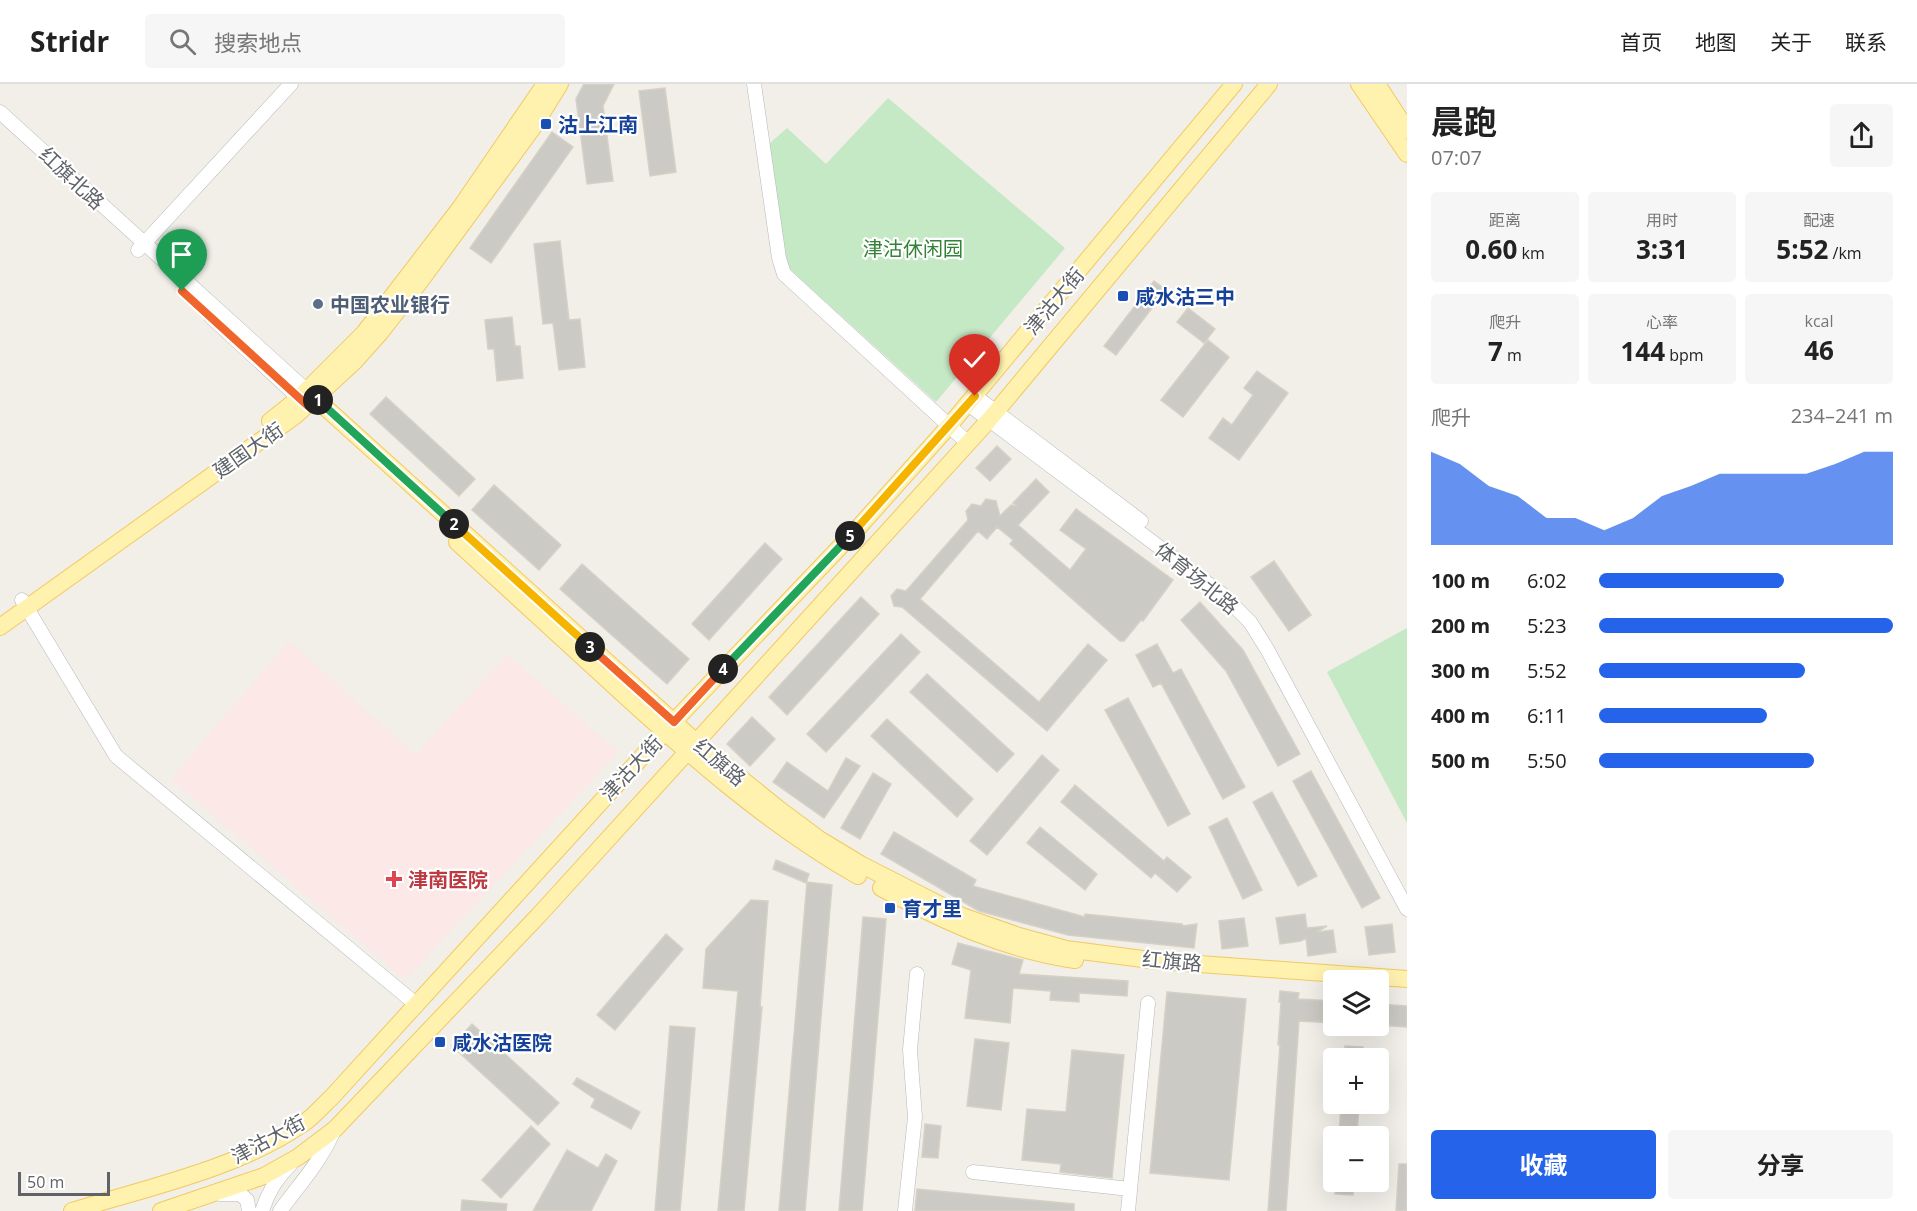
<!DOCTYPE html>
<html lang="zh">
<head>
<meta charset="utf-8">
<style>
  :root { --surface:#fff; --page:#f6f6f6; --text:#222; --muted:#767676; --line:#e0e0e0; --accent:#2563eb }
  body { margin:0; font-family:"Open Sans","Noto Sans SC",sans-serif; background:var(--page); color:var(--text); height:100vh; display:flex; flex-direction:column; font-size:22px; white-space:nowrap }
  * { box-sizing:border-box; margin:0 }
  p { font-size:20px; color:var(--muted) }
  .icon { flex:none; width:33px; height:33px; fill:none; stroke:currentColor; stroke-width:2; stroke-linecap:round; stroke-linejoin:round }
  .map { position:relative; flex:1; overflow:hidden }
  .details { display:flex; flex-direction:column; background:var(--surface); width:510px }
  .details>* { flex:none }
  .tools { position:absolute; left:1323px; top:886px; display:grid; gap:12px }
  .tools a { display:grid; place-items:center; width:66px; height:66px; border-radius:6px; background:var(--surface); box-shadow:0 6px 24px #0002; font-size:30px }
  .scale { position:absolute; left:18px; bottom:15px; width:92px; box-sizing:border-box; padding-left:6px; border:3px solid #5f6368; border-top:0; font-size:16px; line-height:21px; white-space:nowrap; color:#5f6368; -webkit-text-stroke:4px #fff; paint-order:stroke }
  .pin { position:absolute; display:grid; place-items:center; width:51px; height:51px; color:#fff; margin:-62px -26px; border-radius:50% 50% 50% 0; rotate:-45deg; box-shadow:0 0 6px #0007 }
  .pin .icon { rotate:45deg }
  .km { position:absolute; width:30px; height:30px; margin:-15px; border-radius:50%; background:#222; color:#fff; font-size:16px; line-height:30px; text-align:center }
  .round { display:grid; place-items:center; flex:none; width:63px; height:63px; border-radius:6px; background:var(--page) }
  .overview { display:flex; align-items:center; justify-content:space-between; height:102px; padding:0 24px }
  h1 { font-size:33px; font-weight:700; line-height:45px }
  .figures { display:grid; grid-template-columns:repeat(3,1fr); gap:9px; height:102px; padding:6px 24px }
  .figures div { display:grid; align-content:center; border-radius:6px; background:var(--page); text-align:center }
  .figures b { font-size:26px; font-weight:700 }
  .figures small { font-size:16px; font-weight:400 }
  .figures p { font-size:16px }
  .chart { height:168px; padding:12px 24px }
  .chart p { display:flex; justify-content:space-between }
  .chart svg { width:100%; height:108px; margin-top:6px; fill:var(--accent); opacity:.7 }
  .primary-button { display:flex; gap:12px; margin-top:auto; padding:12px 24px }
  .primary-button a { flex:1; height:69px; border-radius:6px; background:var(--accent); color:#fff; font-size:24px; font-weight:700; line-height:69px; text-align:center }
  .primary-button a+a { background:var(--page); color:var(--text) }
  ul { padding:0 24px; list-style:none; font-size:20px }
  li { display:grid; grid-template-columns:96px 72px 1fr; align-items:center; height:45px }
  li i { height:15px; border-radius:8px; background:var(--accent) }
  header { display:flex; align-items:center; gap:36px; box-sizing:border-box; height:84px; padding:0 30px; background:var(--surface); border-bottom:2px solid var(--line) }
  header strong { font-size:28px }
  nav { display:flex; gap:33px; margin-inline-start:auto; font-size:21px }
  .search { width:420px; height:54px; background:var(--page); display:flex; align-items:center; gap:15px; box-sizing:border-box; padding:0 21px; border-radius:6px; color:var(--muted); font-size:22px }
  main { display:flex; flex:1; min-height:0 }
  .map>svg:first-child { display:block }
  .medical { fill:#fce8e6 }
  .green { fill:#c5e8c5 }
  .building { fill:#cccac5; stroke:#d6d1c6; stroke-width:1.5 }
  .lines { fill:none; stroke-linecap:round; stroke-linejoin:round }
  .minor-casing { stroke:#b5b8bc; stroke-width:15 }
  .major-casing { stroke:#f2c960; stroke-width:18 }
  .minor { stroke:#fff; stroke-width:14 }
  .major { stroke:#fff2af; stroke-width:16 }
  .split-1-casing { stroke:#fff; stroke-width:12 }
  .split-2-casing { stroke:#fff; stroke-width:12 }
  .split-3-casing { stroke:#fff; stroke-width:12 }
  .split-4-casing { stroke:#fff; stroke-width:12 }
  .split-5-casing { stroke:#fff; stroke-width:12 }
  .split-6-casing { stroke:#fff; stroke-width:12 }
  .split-1 { stroke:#f0652b; stroke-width:8 }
  .split-2 { stroke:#22a559; stroke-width:8 }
  .split-3 { stroke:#f5b400; stroke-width:8 }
  .split-4 { stroke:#f0652b; stroke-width:8 }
  .split-5 { stroke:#22a559; stroke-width:8 }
  .split-6 { stroke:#f5b400; stroke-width:8 }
  .transit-dot { fill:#1a4fb4; stroke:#fff; stroke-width:2 }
  .service-dot { fill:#5c6f8a; stroke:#fff; stroke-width:2 }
  .health-dot { fill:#e0444e; stroke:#fff; stroke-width:2 }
  .labels { text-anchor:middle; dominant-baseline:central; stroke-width:4.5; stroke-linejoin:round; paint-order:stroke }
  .transit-label { font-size:20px; font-weight:bold; fill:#164399; stroke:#fff; text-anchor:start }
  .street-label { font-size:20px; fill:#5f6368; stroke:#fff }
  .park-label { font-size:20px; fill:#348238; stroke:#fff }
  .service-label { font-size:20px; font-weight:bold; fill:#4e5e75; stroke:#fff; text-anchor:start }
  .health-label { font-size:20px; font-weight:bold; fill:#be3a42; stroke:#fff; text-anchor:start }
</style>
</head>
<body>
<header>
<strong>Stridr</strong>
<div class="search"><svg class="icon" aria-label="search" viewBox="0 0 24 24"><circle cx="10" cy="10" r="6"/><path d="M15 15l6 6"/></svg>搜索地点</div>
<nav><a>首页</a><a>地图</a><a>关于</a><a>联系</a></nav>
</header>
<main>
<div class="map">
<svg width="1407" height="1127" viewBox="0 0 1407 1127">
  <rect width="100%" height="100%" fill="#f1efe8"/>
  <path class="medical" d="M289 557 415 671 507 571 618 668 405 896 171 695Z"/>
  <path class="green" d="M888 14 1065 164 936 318 794 189 787 182 784 171 769 60 787 44 826 80Z
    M1407 544V739L1327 588Z"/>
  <path class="building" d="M584 0H614L603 22 613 97 587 100 576 15Z
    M665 4 676 88 650 92 639 7Z
    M552 48 573 63 491 179 470 164Z
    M560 157 569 236 580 235 585 283 559 286 553 239 543 240 534 160Z
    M1154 197 1166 206 1116 271 1104 262Z
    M1188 224 1215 245 1204 259 1177 238Z
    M512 233 515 262H520L523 294 497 297 494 265H488L485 236Z
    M1208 256 1229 273 1183 333 1161 316Z
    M1257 287 1288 309 1239 376 1209 354 1223 334 1232 341 1253 311 1244 304Z
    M386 313 475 395 459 412 370 330Z
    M997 362 1011 375 990 397 976 384Z
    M1036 395 1049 408 1018 441 1070 486 1086 465 1060 446 1076 425 1173 496 1143 537 1141 536 1124 557H1120L1010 460 1013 456 997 443 987 455 978 447 920 515 1039 618 1088 560 1107 576 1047 647 902 523 894 522 891 512 897 505 906 507 968 436 966 427 972 420 981 422 986 415 996 417 1000 432 1011 421 1017 422 1013 419Z
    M494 401 561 461 539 486 472 426Z
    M765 459 782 475 709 556 692 540Z
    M1274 477 1311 531 1289 547 1251 493Z
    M582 480 689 575 667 600 560 505Z
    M861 513 879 530 787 631 769 613Z
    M1200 518 1243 566 1300 670 1278 682 1226 587 1181 536Z
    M901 550 920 568 826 668 807 650Z
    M1157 560 1173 589 1181 585 1245 703 1223 715 1161 599 1153 603 1136 571Z
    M927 590 1014 670 997 688 910 608Z
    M1128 614 1190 730 1168 742 1105 626Z
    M752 633 775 655 750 682 727 660Z
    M887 635 973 715 957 733 871 652Z
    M1042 671 1059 686 987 771 970 757Z
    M846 674 860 682 824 734 773 698 787 678 828 707Z
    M1311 687 1380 814 1362 824 1293 697Z
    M873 689 891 700 860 755 841 744Z
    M1075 701 1164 777 1167 773 1191 793 1177 808 1155 789 1151 794 1061 718Z
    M1272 708 1317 792 1298 802 1253 718Z
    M1227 734 1262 806 1243 815 1209 743Z
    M1040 743 1097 790 1085 806 1027 759Z
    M894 748 976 796 973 802 1085 833V830L1182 840 1183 842 1197 840 1194 864 1068 851 979 827 881 770Z
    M776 776 809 790 806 799 773 785Z
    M807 798 832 801 805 1127H779Z
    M751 816 768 817 760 923H762L744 1127H718L738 907 703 904 706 865Z
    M1305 830 1307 844 1327 842 1317 848 1333 846 1336 868 1308 872 1306 854 1301 857 1280 860 1276 834Z
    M863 833 886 835 866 1080 862 1127H839Z
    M1244 834 1248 862 1222 865 1219 837Z
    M1392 840 1395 868 1369 871 1365 843Z
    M666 850 683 865 615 946 597 931Z
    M958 859 1023 876 1019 890 1128 897 1127 912 1079 909V918L1050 916 1051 907 1013 904 1010 939 965 934 971 886 952 880Z
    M1280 907 1299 909 1298 915 1334 917V939L1299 937 1286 1127H1268L1280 961H1278L1281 918H1279Z
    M1167 908 1246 915 1229 1096 1150 1089Z
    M1378 920 1407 922V943L1378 941Z
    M472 940 559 1019 538 1041 452 962Z
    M670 942 695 944 685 1071 680 1127H655Z
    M975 955 1009 959 1001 1026 967 1022Z
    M1345 962 1363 963 1362 975H1344Z
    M1072 966 1124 971 1112 1094 1060 1088 1061 1080 1022 1076 1027 1025 1066 1028Z
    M577 994 640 1028 631 1045 591 1023 595 1015 573 1000Z
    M1341 1020H1359L1357 1053H1339Z
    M925 1040 941 1042 938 1074 922 1073Z
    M531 1042 550 1060 501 1114 482 1096Z
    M567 1066 598 1084 606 1070 617 1077 591 1127H533Z
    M1399 1080H1407V1127H1396Z
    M1336 1098H1354L1353 1111 1335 1110Z
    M917 1105 1074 1120V1127H915Z
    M462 1116 507 1120 506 1127H461Z"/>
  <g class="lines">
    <g class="minor-casing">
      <path id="minor" d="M754 0 779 174 784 190 968 359
        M0 28 306 306
        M138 166 291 0
        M211 233 299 314
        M975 312 1141 437
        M968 320 1222 510 1250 538 1267 565 1407 825
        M22 516 116 672 417 921
        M973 1088 1130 1105
        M220 1110H240L247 1116 249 1127
        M262 1127C268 1108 276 1095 290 1081
        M280 1127C302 1097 319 1080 335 1045
        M905 1127 915 1033 910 966 917 890
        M1128 1127 1148 919"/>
    </g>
    <g class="major-casing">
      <path id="major" d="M1359 0 1407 70
        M1377 0 1407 46
        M306 306 696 658 780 726 819 755 862 781 962 832 1019 852 1066 865 1158 877 1407 895
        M270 337 299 314 364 249 460 124 545 0
        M457 458C508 505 560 552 611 599 688 670 767 740 858 792
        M0 543 295 332 355 277 380 249 419 199 532 45 560 0
        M881 804C943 837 1005 866 1075 876
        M72 1127C146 1104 240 1084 304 1039 314 1032 322 1022 331 1014L681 630 858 444 949 342 1234 0
        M161 1127 264 1092 298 1073 335 1045 539 831 989 336 1269 0"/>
    </g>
    <use href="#minor" class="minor"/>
    <use href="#major" class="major"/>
  </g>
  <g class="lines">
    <g class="split-1-casing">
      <path id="split-1" d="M182 207 308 322 316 314 318 316"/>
    </g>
    <g class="split-2-casing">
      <path id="split-2" d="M318 316 454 440"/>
    </g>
    <g class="split-3-casing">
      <path id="split-3" d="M454 440 590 563"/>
    </g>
    <g class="split-4-casing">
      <path id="split-4" d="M590 563 674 638 723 585"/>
    </g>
    <g class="split-5-casing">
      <path id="split-5" d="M723 585 850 452"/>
    </g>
    <g class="split-6-casing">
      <path id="split-6" d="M850 452 975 312"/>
    </g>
    <use href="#split-1" class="split-1"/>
    <use href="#split-2" class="split-2"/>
    <use href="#split-3" class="split-3"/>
    <use href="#split-4" class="split-4"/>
    <use href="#split-5" class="split-5"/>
    <use href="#split-6" class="split-6"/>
  </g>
  <g class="transit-dot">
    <rect x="540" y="34" width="12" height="12" rx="3"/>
    <rect x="1117" y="206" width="12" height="12" rx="3"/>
    <rect x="884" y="818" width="12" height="12" rx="3"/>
    <rect x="434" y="952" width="12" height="12" rx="3"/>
  </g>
  <circle class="service-dot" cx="318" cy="220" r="6"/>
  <path class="health-dot" d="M391 786h6v6h6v6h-6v6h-6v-6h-6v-6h6z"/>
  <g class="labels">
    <g class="transit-label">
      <text x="558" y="40">沽上江南</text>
      <text x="1135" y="212">咸水沽三中</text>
      <text x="902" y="824">育才里</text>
      <text x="452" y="958">咸水沽医院</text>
    </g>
    <g class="street-label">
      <text transform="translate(72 94) rotate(43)">红旗北路</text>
      <text transform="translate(1054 217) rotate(-50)">津沽大街</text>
      <text transform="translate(248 366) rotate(-35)">建国大街</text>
      <text transform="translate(1197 494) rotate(39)">体育场北路</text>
      <text transform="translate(720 678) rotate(40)">红旗路</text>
      <text transform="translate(631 684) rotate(-47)">津沽大街</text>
      <text transform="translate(1172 877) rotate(5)">红旗路</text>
      <text transform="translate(268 1055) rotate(-28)">津沽大街</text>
    </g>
    <g class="park-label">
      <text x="913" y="164">津沽休闲园</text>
    </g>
    <g class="service-label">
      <text x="330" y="220">中国农业银行</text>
    </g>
    <g class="health-label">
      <text x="408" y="795">津南医院</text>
    </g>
  </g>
</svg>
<div class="tools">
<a><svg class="icon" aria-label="layers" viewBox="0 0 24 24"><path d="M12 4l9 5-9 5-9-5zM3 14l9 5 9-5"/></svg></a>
<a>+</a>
<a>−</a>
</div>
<div class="scale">50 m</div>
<div class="pin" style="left:182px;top:207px;background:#1e9e55"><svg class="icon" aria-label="arrive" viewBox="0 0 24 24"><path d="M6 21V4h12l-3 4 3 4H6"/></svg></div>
<div class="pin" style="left:975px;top:312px;background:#d93025"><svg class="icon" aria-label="check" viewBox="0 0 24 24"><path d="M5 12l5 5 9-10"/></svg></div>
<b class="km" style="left:318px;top:316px">1</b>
<b class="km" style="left:454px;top:440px">2</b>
<b class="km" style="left:590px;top:563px">3</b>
<b class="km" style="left:723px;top:585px">4</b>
<b class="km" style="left:850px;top:452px">5</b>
</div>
<section class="details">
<div class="overview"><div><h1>晨跑</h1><p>07:07</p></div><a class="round"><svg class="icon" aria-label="share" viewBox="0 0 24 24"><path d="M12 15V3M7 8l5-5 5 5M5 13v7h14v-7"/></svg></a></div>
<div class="figures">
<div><p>距离</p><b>0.60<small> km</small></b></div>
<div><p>用时</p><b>3:31</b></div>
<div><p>配速</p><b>5:52<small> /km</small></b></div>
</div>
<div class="figures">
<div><p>爬升</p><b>7<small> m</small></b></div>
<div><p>心率</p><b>144<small> bpm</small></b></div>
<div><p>kcal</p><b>46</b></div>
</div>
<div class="chart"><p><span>爬升</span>234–241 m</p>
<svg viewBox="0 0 160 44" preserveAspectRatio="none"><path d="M0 44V6L10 11L20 20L30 24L40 33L50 33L60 38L70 33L80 24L90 20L100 15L110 15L120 15L130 15L140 11L150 6L160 6V44z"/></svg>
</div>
<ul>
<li><b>100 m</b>6:02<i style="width:63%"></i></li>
<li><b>200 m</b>5:23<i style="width:100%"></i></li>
<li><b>300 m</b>5:52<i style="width:70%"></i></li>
<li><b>400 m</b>6:11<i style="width:57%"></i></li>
<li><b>500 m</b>5:50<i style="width:73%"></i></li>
</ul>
<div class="primary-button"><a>收藏</a><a>分享</a></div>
</section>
</main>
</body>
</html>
